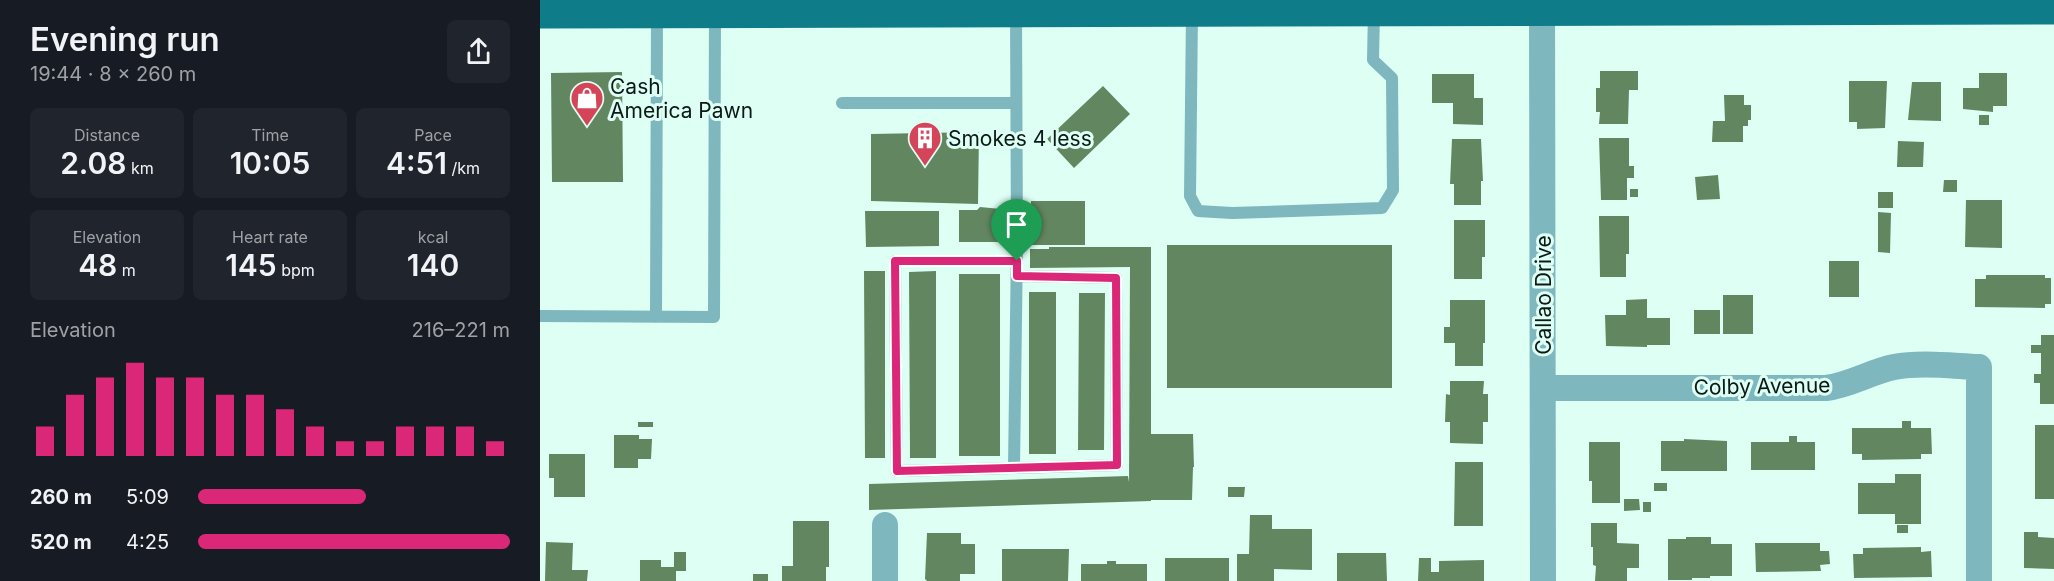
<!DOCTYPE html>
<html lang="en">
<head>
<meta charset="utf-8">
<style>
  :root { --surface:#171b24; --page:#20242c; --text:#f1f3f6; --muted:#9ea1a6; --accent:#db2777 }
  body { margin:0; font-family:Inter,sans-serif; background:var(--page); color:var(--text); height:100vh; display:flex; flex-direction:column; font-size:22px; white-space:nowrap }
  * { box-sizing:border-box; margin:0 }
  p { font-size:20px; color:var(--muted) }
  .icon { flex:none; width:33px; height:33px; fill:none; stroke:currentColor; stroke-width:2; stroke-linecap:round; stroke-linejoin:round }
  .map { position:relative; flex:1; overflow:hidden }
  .details { display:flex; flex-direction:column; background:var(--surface); width:540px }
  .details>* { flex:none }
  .pin { position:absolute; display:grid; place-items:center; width:51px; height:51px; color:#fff; margin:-62px -26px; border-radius:50% 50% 50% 0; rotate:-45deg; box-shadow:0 0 6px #0007 }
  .pin .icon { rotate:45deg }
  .round { display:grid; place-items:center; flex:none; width:63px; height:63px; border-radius:9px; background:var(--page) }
  .head { display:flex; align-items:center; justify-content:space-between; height:102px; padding:0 30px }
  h1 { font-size:33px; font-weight:600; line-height:45px }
  .metrics { display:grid; grid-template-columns:repeat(3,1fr); gap:9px; height:102px; padding:6px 30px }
  .metrics div { display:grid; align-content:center; border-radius:9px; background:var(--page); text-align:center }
  .metrics b { font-size:30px; font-weight:600 }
  .metrics small { font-size:16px; font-weight:400 }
  .metrics p { font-size:16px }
  .chart { height:168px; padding:12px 30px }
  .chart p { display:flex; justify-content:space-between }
  .chart svg { width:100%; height:108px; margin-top:6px; stroke:var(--accent); stroke-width:6 }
  ul { padding:0 30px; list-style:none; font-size:20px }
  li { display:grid; grid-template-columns:96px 72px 1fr; align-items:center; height:45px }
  li i { height:15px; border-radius:8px; background:var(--accent) }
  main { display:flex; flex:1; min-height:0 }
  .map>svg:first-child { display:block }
  .building { fill:#628760 }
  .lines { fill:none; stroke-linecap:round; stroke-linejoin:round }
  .lane { stroke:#7fb7bf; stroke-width:12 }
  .street { stroke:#7fb7bf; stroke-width:26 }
  .primary { stroke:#0e7d89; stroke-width:33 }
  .route-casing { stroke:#fff; stroke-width:12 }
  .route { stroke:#db2777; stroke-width:8 }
  .labels { text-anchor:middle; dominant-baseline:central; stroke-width:6; stroke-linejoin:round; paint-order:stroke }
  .poi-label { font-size:21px; fill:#0d1916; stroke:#ddfff4; text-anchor:start }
  .street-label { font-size:21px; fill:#0d1916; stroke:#ddfff4 }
</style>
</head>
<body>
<main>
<section class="details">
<div class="head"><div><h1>Evening run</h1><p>19:44 · 8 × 260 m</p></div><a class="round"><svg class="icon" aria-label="share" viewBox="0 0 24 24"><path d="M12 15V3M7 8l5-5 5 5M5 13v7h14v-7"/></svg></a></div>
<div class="metrics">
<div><p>Distance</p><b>2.08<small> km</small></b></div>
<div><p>Time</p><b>10:05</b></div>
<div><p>Pace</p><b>4:51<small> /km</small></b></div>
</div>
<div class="metrics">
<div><p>Elevation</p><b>48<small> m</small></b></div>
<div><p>Heart rate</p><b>145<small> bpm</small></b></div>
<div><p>kcal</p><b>140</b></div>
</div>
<div class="chart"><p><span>Elevation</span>216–221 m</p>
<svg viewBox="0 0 160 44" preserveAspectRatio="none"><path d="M5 44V32M15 44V19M25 44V12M35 44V6M45 44V12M55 44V12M65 44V19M75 44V19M85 44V25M95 44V32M105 44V38M115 44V38M125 44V32M135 44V32M145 44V32M155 44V38"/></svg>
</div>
<ul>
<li><b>260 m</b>5:09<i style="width:54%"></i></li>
<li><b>520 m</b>4:25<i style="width:100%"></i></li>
</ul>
</section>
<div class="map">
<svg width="1514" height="581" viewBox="0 0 1514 581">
  <rect width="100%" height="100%" fill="#ddfff4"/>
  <path class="building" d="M1060 71H1098V90H1089L1088 124H1059L1060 112H1056V88H1060Z
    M82 72 83 182H12L11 73Z
    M1439 73H1467V106H1453V112L1423 109V88H1439Z
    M892 74H934V98H943V125L913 124V103H892Z
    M1309 81H1347L1345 128 1317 129V122H1309Z
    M1372 82H1401V121L1368 120Z
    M563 86 590 114 534 168 507 139Z
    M1184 95H1204V105H1211V120H1208V126H1203V142H1172L1173 121H1185Z
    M1439 115H1449V125H1439Z
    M439 132 438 204 331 201V134Z
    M1059 138H1089V166H1094V178H1087V200H1061Z
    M912 139H941L943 181H941V205H914V184H910Z
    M1358 141 1384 142 1383 167H1357Z
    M1178 175 1180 199 1157 200 1155 177Z
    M1404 180H1417V192H1403Z
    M1090 189H1098V197H1090Z
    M1338 192H1353V208H1338Z
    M1426 200H1462V248L1425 247Z
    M491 201H545V245H491Z
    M440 207 461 209V242H419V210H437Z
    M325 211H399V246L326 247Z
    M1338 212 1351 213 1350 253 1338 252Z
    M1059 216H1089V254H1086V277H1060Z
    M914 220H945V257H942V279H914Z
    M627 245H852V388H627Z
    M509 247H611V434H653L654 467H653L652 500H611V501L329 510V484L588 476 589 482 590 267 490 268V249H509Z
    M1289 261H1319V297H1289Z
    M324 271H345V458H325Z
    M396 271V458H370L369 272Z
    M419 274H460V456H419Z
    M1446 275H1505V278H1511V304H1505V308L1435 307V279H1446Z
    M489 292H516V454H489Z
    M539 293H565L564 450H538Z
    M1183 295H1213V334H1183Z
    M1107 299V318H1130V345H1107V347L1066 346 1065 315H1086V300Z
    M910 300H945V343H943V366H915V343H904V327H910Z
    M1154 310H1180V334H1154Z
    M1501 335H1514V404H1500V383H1494V374H1501V353H1491V345H1501Z
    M910 381H944L943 394H948V422H943V444L910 443V422H905L906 394 910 395Z
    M1362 421H1371V428H1391L1392 454H1381V459L1322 460V454H1312V428H1362Z
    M98 422H113V427H98Z
    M1495 425H1514V499H1495Z
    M74 435H99V439H112L111 459H98V468H74Z
    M1249 436H1257V442H1275V470H1211V442H1249Z
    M1144 439 1187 441V471H1121V441H1144Z
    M1049 442H1080V503H1052V481H1049Z
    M9 454H45V497H14V478H9Z
    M915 462H943V526H914Z
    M1355 474H1381V524H1355V514H1318V483H1355Z
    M1114 483H1127V491H1114Z
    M688 487H705L704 497H688Z
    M1084 499H1099L1100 510 1084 511Z
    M1103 502H1111V512H1103Z
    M710 515H732V529H772V570L734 569V581H697V554H709Z
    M253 521H289V567H286V581H242V566H253Z
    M1051 523H1077V543L1099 544V568H1087V581H1055L1056 566 1053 565V547H1051Z
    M1357 525H1368V533H1357Z
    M1484 532H1498V537L1514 538V569L1484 568Z
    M387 533H421V544H435V574H420V581H387L385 579Z
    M1146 537H1171V544H1192V576H1170V578H1152V580H1128V539H1146Z
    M6 542 33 543 32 570H48L47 581H5Z
    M1215 543H1280V551H1289L1290 564 1280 565 1281 571 1216 572Z
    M1381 547V552L1391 551 1392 577 1314 578 1313 554H1323V548Z
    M462 549H529L528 581H462Z
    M134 552H146V571H136V581H100V560H121V567H134Z
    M797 553H846L847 581H797Z
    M625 558H689V581H625Z
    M879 558H891V572H899V561L944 560V581H878Z
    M567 561H576V564H607V581H541V564H567Z
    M213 574H228V581H213Z"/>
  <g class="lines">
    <path class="lane" d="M476 12 477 245 474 468 577 465 576 278 477 276
      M652 12 650 196 658 211 692 213 842 208 853 190 852 78 833 60 834 10
      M302 103H476
      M0 316 174 317 175 12
      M116 317 117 13
      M474 468 357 471 355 261H477"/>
    <path class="street" d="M1002 0 1003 581
      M1003 388H1286C1310 385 1330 372 1354 367 1381 362 1412 366 1439 367V581
      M345 525V581"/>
    <path class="primary" d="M0 12 1514 8"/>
  </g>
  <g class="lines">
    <g class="route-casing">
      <path id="route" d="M355 261H477V276L576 278 577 465 357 471Z"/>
    </g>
    <use href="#route" class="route"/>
  </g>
  <defs>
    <g id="shop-pin" transform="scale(1.725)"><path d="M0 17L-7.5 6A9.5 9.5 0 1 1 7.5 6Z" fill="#d5455a" stroke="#ddfff4"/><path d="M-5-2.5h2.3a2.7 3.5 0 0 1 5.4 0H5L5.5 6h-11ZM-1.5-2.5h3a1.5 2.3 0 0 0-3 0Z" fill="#fff"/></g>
    <g id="building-pin" transform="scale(1.725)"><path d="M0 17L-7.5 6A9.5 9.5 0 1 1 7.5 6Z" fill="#d5455a" stroke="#ddfff4"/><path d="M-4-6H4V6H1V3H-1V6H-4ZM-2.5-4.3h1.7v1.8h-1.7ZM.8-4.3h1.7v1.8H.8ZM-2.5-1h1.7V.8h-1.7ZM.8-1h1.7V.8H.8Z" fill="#fff"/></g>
  </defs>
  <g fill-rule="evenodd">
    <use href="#shop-pin" x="47" y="98"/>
    <use href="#building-pin" x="385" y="138"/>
  </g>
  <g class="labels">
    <g class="poi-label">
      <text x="70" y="86">Cash<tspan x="70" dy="24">America Pawn</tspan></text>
      <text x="408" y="138">Smokes 4 less</text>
    </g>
    <g class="street-label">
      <text transform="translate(1003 295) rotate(-90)">Callao Drive</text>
      <text transform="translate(1222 386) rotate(-1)">Colby Avenue</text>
    </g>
  </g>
</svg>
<div class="pin" style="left:477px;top:261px;background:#1e9e55"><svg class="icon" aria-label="arrive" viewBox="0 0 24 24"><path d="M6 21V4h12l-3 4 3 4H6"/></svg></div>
</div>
</main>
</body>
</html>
